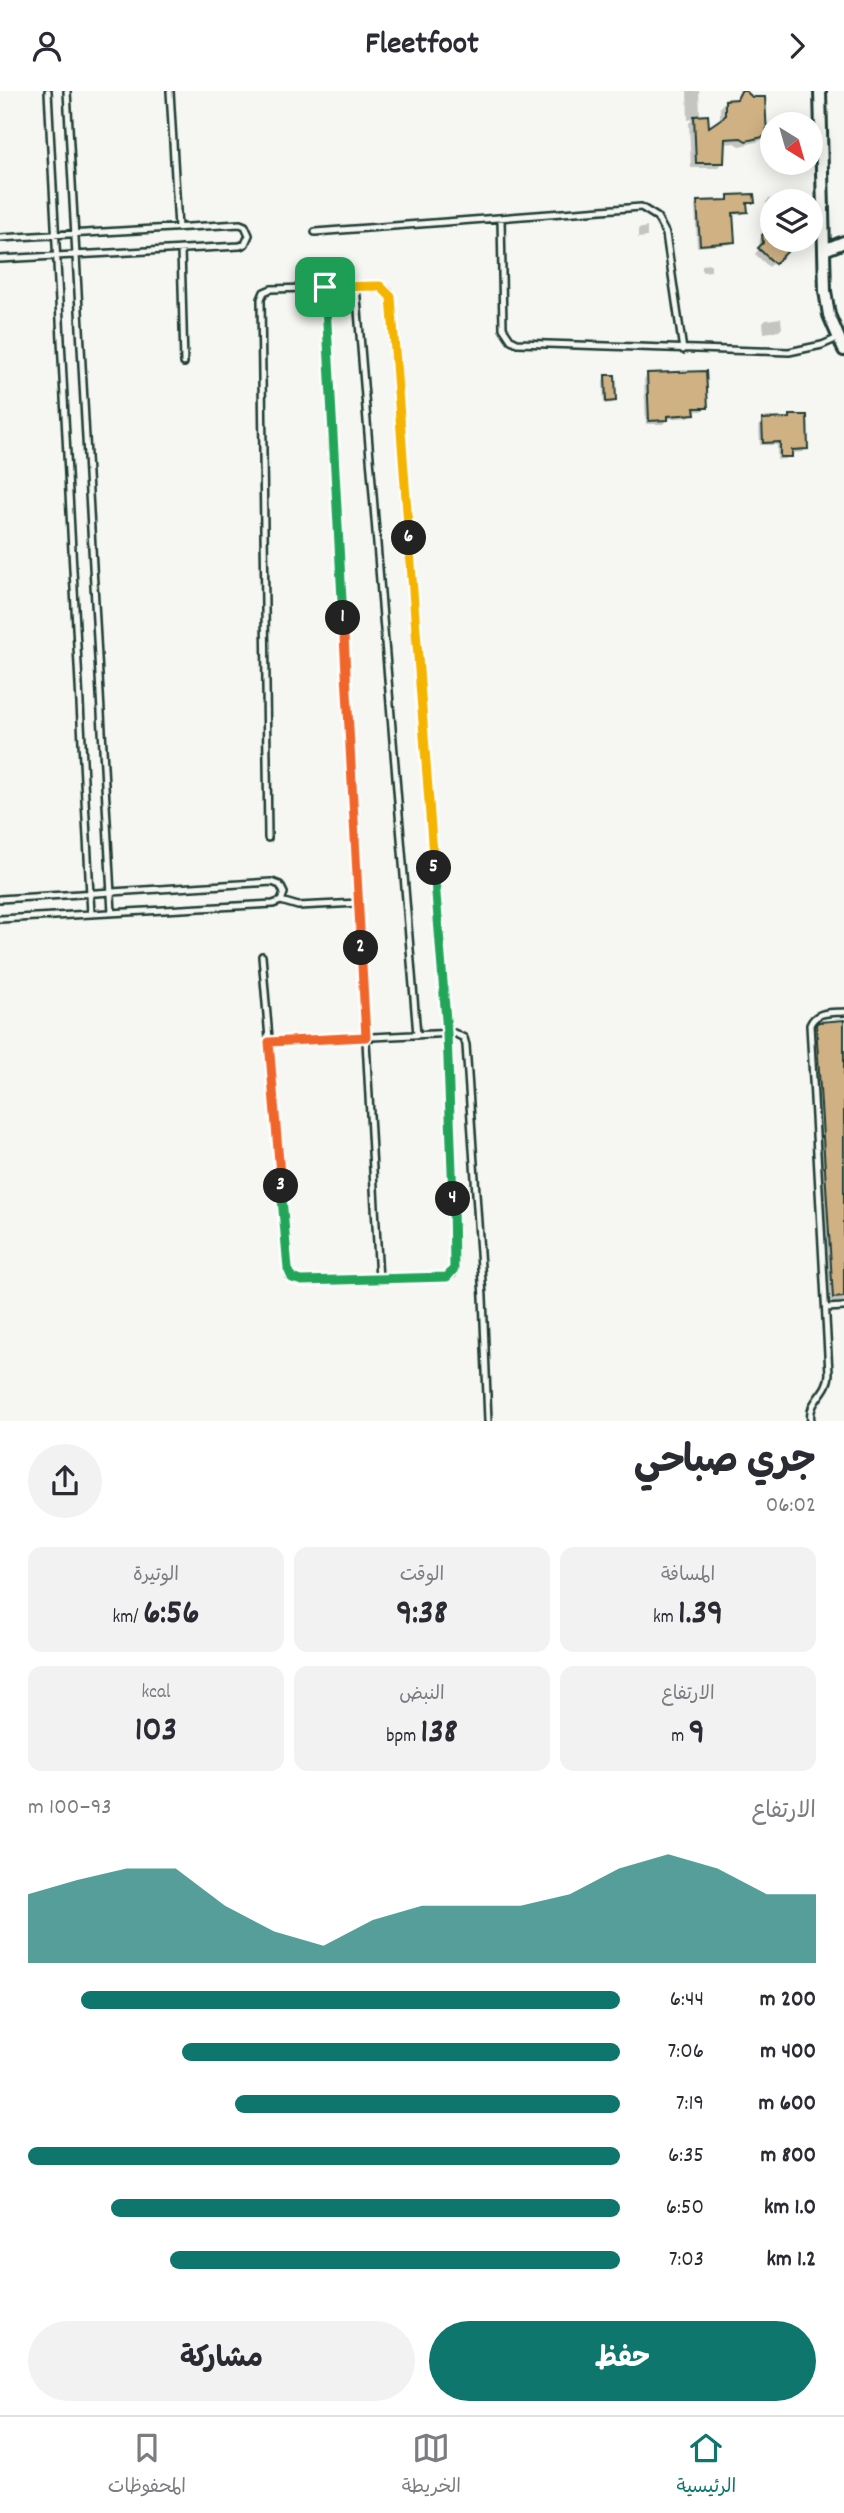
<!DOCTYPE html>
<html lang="ar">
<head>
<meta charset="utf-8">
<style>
  :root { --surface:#fff; --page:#f2f2f3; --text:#2b2b33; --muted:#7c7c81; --line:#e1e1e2; --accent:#0f766e }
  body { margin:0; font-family:Dekko,"Playpen Sans Arabic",sans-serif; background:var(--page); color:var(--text); direction:rtl; height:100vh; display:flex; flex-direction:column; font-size:26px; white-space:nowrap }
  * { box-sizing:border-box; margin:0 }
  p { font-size:23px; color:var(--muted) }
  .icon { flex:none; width:38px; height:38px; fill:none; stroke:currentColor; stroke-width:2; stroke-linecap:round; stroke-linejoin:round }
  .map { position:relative; height:1330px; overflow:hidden; direction:ltr }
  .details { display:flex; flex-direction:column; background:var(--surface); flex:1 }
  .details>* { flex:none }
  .needle { width:46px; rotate:143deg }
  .tools { position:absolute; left:760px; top:21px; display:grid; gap:14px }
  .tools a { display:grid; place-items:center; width:63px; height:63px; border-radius:50%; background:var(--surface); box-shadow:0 4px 18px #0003; font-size:35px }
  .pin { position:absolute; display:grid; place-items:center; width:60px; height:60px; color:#fff; margin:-30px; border-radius:14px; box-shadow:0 4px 10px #0006 }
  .km { position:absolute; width:35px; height:35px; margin:-18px; border-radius:50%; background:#222; color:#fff; font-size:19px; line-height:35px; text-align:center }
  .round { display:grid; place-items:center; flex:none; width:74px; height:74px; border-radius:37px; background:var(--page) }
  .head { display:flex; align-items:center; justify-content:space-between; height:119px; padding:0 28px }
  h1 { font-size:38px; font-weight:700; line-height:52px }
  .stats { display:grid; grid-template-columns:repeat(3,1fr); gap:10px; height:119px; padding:7px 28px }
  .stats div { display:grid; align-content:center; border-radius:14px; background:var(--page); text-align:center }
  .stats b { font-size:35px; font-weight:700 }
  .stats small { font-size:19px; font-weight:400 }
  .stats p { font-size:19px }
  .chart { height:196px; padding:14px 28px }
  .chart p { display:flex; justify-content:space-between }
  .chart svg { width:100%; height:126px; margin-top:7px; fill:var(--accent); opacity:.7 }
  .button { display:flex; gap:14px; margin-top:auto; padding:14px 28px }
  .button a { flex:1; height:80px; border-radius:42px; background:var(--accent); color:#fff; font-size:28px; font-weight:700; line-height:80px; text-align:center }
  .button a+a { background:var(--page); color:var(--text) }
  ul { padding:0 28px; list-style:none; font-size:23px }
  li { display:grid; grid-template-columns:112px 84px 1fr; align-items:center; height:52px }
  li i { height:18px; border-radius:9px; background:var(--accent) }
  header { display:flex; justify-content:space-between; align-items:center; height:91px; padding:0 28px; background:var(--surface); font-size:32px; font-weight:700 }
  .tab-bar { display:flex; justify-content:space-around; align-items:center; height:98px; border-top:2px solid var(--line); background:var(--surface); font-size:19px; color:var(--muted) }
  .tab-bar a { display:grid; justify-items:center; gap:4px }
  .tab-bar .selected { color:var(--accent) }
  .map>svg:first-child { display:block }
  .shadow { fill:#0003 }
  .building { fill:#d0b184; stroke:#1f3d34; stroke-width:2 }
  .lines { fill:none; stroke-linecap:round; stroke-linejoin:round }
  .service-casing { stroke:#1f3d34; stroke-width:10 }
  .minor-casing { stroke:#1f3d34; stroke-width:16 }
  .service { stroke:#f6f6f2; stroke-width:5 }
  .minor { stroke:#f6f6f2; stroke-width:10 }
  .split-1-casing { stroke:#fff; stroke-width:14 }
  .split-2-casing { stroke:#fff; stroke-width:14 }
  .split-3-casing { stroke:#fff; stroke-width:14 }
  .split-4-casing { stroke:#fff; stroke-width:14 }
  .split-5-casing { stroke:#fff; stroke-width:14 }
  .split-6-casing { stroke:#fff; stroke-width:14 }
  .split-7-casing { stroke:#fff; stroke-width:14 }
  .split-1 { stroke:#22a559; stroke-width:9 }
  .split-2 { stroke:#f0652b; stroke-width:9 }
  .split-3 { stroke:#f0652b; stroke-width:9 }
  .split-4 { stroke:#22a559; stroke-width:9 }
  .split-5 { stroke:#22a559; stroke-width:9 }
  .split-6 { stroke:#f5b400; stroke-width:9 }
  .split-7 { stroke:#f5b400; stroke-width:9 }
</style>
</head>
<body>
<header><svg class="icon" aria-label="forward" viewBox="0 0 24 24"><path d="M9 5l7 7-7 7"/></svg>Fleetfoot<svg class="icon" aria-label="person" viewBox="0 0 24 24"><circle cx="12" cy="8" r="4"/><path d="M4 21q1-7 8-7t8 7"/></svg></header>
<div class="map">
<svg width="844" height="1330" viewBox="0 0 844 1330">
  <rect width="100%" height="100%" fill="#f6f6f2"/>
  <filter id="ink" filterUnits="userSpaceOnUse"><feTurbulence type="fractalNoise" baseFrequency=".0143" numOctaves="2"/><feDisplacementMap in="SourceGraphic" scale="14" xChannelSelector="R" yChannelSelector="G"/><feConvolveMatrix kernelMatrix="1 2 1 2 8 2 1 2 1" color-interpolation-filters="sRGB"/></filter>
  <g filter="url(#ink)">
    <path class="shadow" d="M687 0H699L700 24 697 26 707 39 720 31V16L725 10H735L742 2 752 8 765 45 760 50 740 55 735 52 723 53V72L717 77H691L689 32 693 28 688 29Z
      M728 106 753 111 746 114V120L743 123 732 124 734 150 731 153 697 156 695 114 698 112 726 111Z
      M769 108H778V110H772V123H767L766 111Z
      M647 136V146L638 147V138Z
      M764 143 772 149 795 150 769 176 755 163 759 158 760 148Z
      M711 173V180L702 181V174Z
      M781 227 782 237 779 240 764 242 763 232 766 229Z
      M648 284 706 316 702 320H693L689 326 667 328 663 333H646L644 288Z
      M606 286 615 310 612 312 604 313 603 289Z
      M763 330 806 357 803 361 790 362 786 368 777 369V354H760L759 334Z
      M844 931V1212L827 1213 811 942 820 932Z"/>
    <path class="building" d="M741 0H746L752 6H765L767 45 746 50 741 47 725 48 724 72H696L694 25 708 24 709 36 725 25V9L737 8Z
      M754 103 755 112H747L748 121 733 122 735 151 700 154 697 110 728 109V104Z
      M766 140 772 141V149H799L775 173 758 157 763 152 762 144Z
      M706 280 708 317H694L695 323 668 325V329L649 330 647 282Z
      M605 284H615L616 310 606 311Z
      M790 324H807L808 358 792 359V366H780V351L763 352 762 328 790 327Z
      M844 929V1206L833 1207 816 933 819 931Z"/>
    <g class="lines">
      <g class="service-casing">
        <path id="service" d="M48 0 91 823
          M67 0 112 822
          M170 0 178 137
          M501 127 503 237 511 249 517 252 789 261 822 254 838 247
          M315 141 641 116 657 126 666 143 683 259
          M0 147 240 133 245 135 249 144 245 153 240 155 0 168
          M181 158 184 272
          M356 195 417 944
          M325 196 379 1189
          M0 808 272 791 280 794 284 802 281 810 273 813 0 828
          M281 810 298 815 359 812
          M262 865 289 1183 292 1187 302 1190 447 1186 452 1183 455 1173 447 942 391 211 388 201 380 195 271 198 264 201 261 208 268 747
          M269 951 454 942 464 947 466 954 483 1206 488 1330
          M826 1217 844 1216
          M811 1330C807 1309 829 1303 829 1282L810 934C816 920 830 922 844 921"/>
      </g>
      <g class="minor-casing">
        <path id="minor" d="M820 0 825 200 829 224 844 259
          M824 159 844 151"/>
      </g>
      <use href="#service" class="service"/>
      <use href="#minor" class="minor"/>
    </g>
  </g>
  <g class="lines" filter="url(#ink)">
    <g class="split-1-casing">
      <path id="split-1" d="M325 196 343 527"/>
    </g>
    <g class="split-2-casing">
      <path id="split-2" d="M343 527 361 857"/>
    </g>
    <g class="split-3-casing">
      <path id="split-3" d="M281 1095 269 951 366 946 361 857"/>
    </g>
    <g class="split-4-casing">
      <path id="split-4" d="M281 1095 288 1178 292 1187 302 1190 447 1186 454 1178 453 1108"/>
    </g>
    <g class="split-5-casing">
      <path id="split-5" d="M434 777 447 942 453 1108"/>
    </g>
    <g class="split-6-casing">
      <path id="split-6" d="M409 447 434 777"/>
    </g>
    <g class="split-7-casing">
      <path id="split-7" d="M325 196 380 195 391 206 409 447"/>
    </g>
    <use href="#split-1" class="split-1"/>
    <use href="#split-2" class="split-2"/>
    <use href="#split-3" class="split-3"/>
    <use href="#split-4" class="split-4"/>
    <use href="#split-5" class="split-5"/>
    <use href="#split-6" class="split-6"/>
    <use href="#split-7" class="split-7"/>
  </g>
</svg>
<div class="tools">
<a><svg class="needle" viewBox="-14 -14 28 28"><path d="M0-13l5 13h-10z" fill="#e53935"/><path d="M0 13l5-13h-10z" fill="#7c7c81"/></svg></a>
<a><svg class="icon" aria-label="layers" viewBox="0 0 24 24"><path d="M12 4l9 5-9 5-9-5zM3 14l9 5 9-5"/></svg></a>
</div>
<div class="pin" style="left:325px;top:196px;background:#1e9e55"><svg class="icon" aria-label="arrive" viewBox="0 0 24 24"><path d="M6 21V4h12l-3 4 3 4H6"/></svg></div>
<b class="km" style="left:343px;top:527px">1</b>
<b class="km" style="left:361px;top:857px">2</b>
<b class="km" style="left:281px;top:1095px">3</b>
<b class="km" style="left:453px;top:1108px">4</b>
<b class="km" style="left:434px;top:777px">5</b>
<b class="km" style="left:409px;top:447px">6</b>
</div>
<section class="details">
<div class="head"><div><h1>جري صباحي</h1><p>06:02</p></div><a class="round"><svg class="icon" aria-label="share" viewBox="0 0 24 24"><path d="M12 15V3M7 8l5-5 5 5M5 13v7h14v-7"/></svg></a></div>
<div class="stats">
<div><p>المسافة</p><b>1.39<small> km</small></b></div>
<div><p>الوقت</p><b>9:38</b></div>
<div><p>الوتيرة</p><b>6:56<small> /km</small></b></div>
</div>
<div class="stats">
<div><p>الارتفاع</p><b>9<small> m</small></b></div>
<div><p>النبض</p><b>138<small> bpm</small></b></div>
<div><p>kcal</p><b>103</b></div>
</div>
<div class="chart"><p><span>الارتفاع</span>93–100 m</p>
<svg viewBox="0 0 160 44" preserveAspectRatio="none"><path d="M0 44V20L10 15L20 11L30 11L40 24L50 33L60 38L70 29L80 24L90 24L100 24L110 20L120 11L130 6L140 11L150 20L160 20V44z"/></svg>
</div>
<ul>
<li><b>200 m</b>6:44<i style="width:91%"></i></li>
<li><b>400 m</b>7:06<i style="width:74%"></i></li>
<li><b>600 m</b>7:19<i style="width:65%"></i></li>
<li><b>800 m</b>6:35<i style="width:100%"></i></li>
<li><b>1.0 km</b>6:50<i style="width:86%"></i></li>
<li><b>1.2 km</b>7:03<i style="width:76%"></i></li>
</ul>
<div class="button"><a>حفظ</a><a>مشاركة</a></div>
</section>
<nav class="tab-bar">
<a class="selected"><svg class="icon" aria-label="home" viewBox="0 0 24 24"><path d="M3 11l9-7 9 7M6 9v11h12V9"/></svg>الرئيسية</a>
<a><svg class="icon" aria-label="map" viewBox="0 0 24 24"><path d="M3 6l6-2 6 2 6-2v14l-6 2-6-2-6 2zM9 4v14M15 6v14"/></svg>الخريطة</a>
<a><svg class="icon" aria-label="saved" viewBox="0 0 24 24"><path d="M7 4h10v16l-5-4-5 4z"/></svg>المحفوظات</a>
</nav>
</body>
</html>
